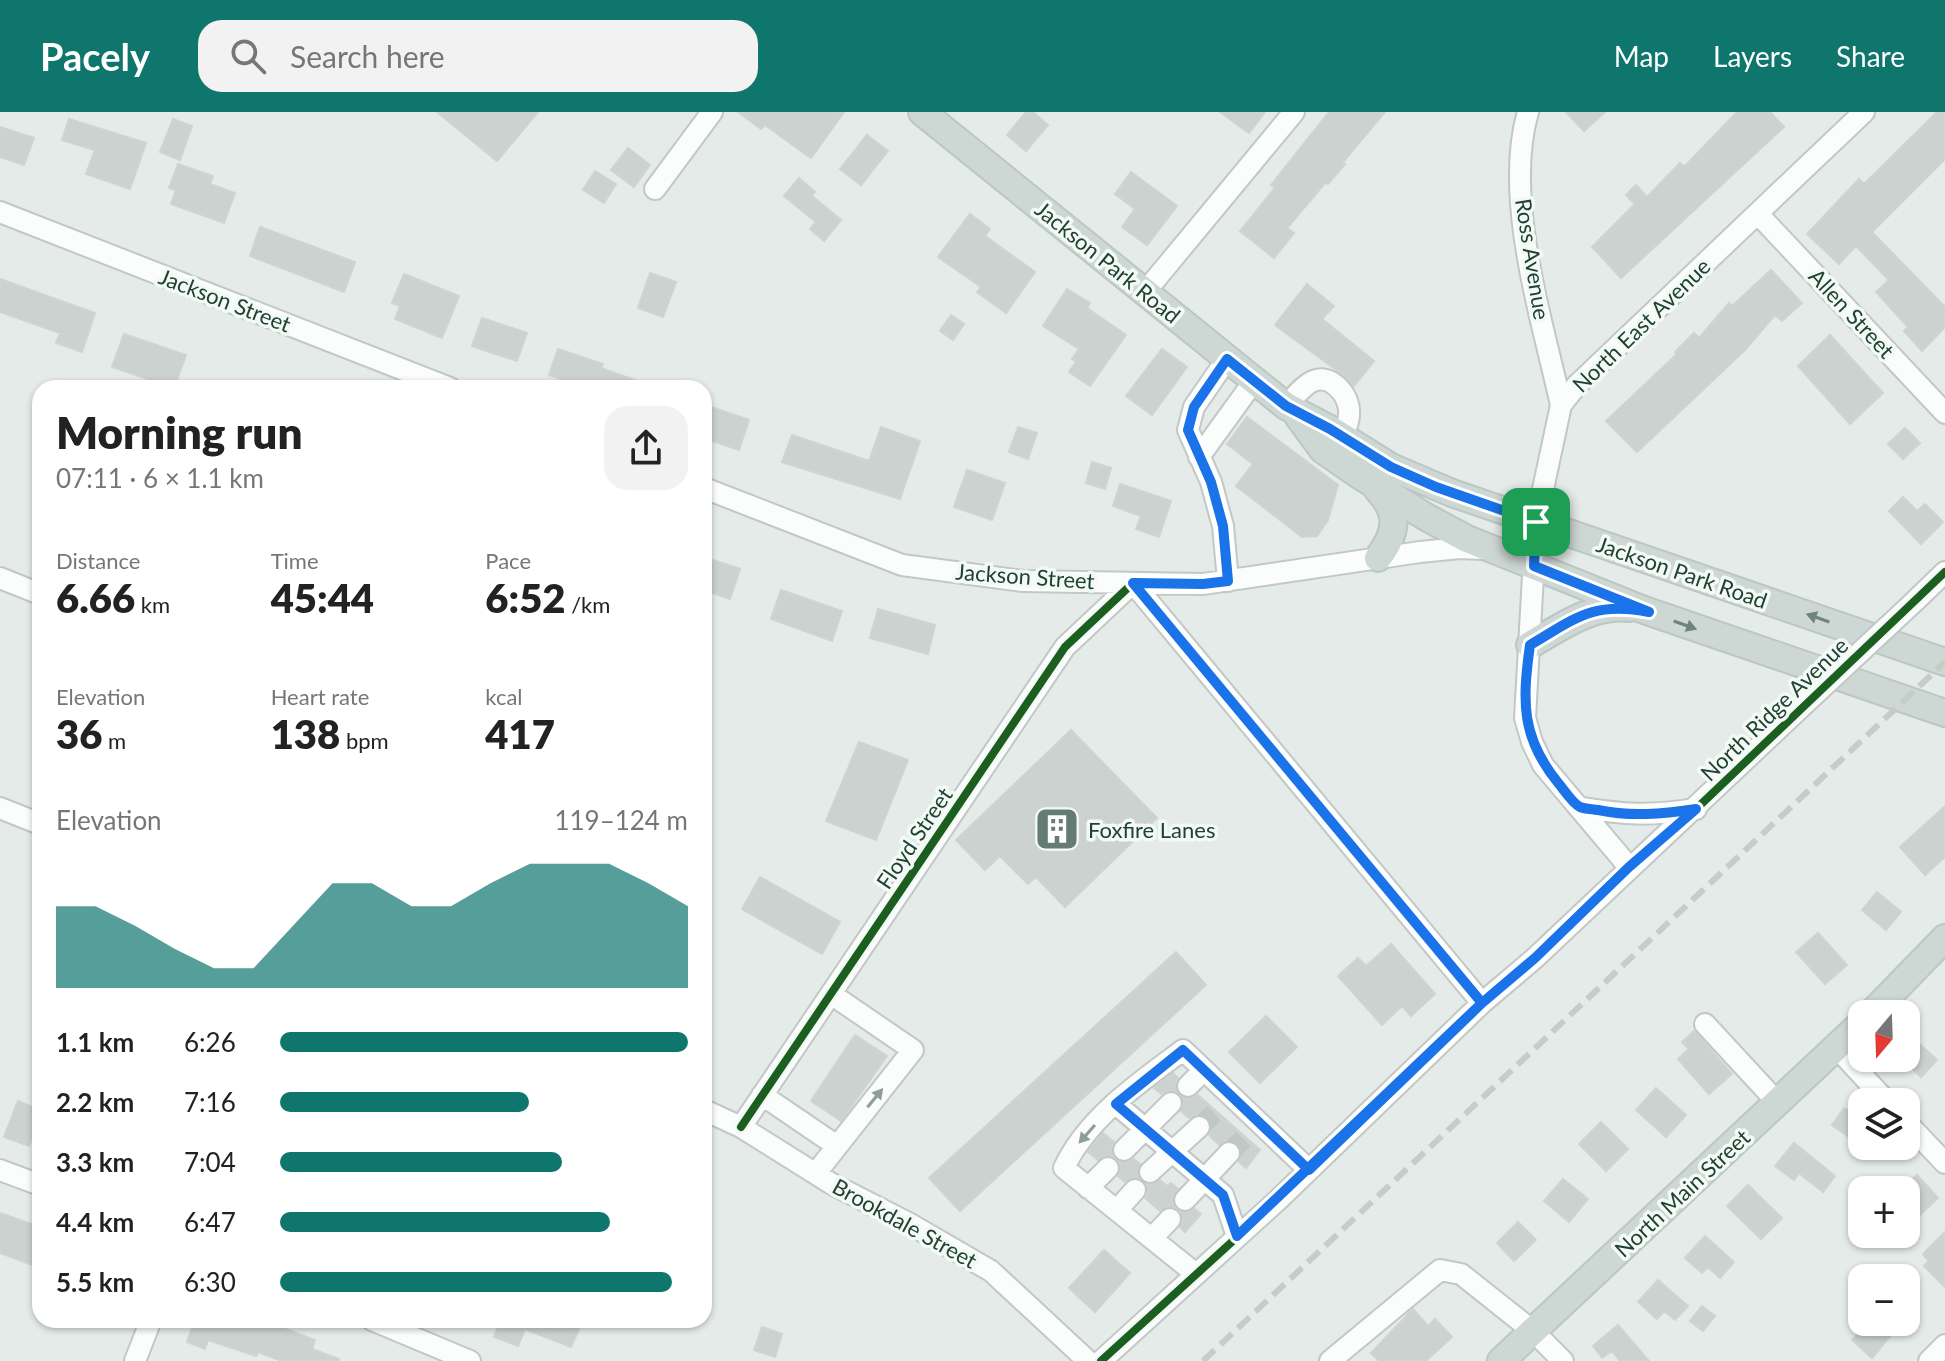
<!DOCTYPE html>
<html lang="en">
<head>
<meta charset="utf-8">
<style>
  :root { --surface:#fff; --page:#f2f2f2; --text:#222; --muted:#767676; --accent:#0f766e }
  body { margin:0; font-family:Lato,sans-serif; background:var(--page); color:var(--text); height:100vh; display:flex; flex-direction:column; font-size:30px; white-space:nowrap }
  * { box-sizing:border-box; margin:0 }
  p { font-size:26px; color:var(--muted) }
  .icon { flex:none; width:44px; height:44px; fill:none; stroke:currentColor; stroke-width:2; stroke-linecap:round; stroke-linejoin:round }
  .map { position:relative; flex:1; overflow:hidden }
  .panel { position:absolute; left:32px; top:268px; width:680px; height:948px; display:flex; flex-direction:column; background:var(--surface); border-radius:24px; box-shadow:0 2px 6px #0004 }
  .panel>* { flex:none }
  .needle { width:52px; rotate:199deg }
  .controls { position:absolute; left:1848px; top:888px; display:grid; gap:16px }
  .controls a { display:grid; place-items:center; width:72px; height:72px; border-radius:16px; background:var(--surface); box-shadow:0 2px 6px #0004; font-size:40px }
  .pin { position:absolute; display:grid; place-items:center; width:68px; height:68px; color:#fff; margin:-34px; border-radius:16px; box-shadow:0 4px 12px #0006 }
  .round { display:grid; place-items:center; flex:none; width:84px; height:84px; border-radius:24px; background:var(--page) }
  .headline { display:flex; align-items:center; justify-content:space-between; height:136px; padding:0 24px }
  h1 { font-size:44px; font-weight:800; line-height:60px }
  .metrics { display:grid; grid-template-columns:repeat(3,1fr); gap:12px; height:136px; padding:8px 24px }
  .metrics div { display:grid; align-content:center }
  .metrics b { font-size:40px; font-weight:800 }
  .metrics small { font-size:22px; font-weight:400 }
  .metrics p { font-size:22px }
  .chart { height:224px; padding:16px 24px }
  .chart p { display:flex; justify-content:space-between }
  .chart svg { width:100%; height:144px; margin-top:8px; fill:var(--accent); opacity:.7 }
  ul { padding:0 24px; list-style:none; font-size:26px }
  li { display:grid; grid-template-columns:128px 96px 1fr; align-items:center; height:60px }
  li i { height:20px; border-radius:10px; background:var(--accent) }
  header { display:flex; align-items:center; gap:48px; box-sizing:border-box; height:112px; padding:0 40px; background:var(--accent); color:#fff }
  header strong { font-size:38px }
  nav { display:flex; gap:44px; margin-inline-start:auto; font-size:28px }
  .search { width:560px; height:72px; background:var(--page); display:flex; align-items:center; gap:20px; box-sizing:border-box; padding:0 28px; border-radius:24px; color:var(--muted); font-size:30px }
  .map>svg:first-child { display:block }
  .building { fill:#ccd2cf; stroke:#ced4d1; stroke-width:2 }
  .lines { fill:none; stroke-linecap:round; stroke-linejoin:round }
  .minor-tunnel { stroke:#bec9c4; stroke-width:20; stroke-dasharray:20 10; stroke-linecap:butt }
  .minor-casing { stroke:#c2c8c5; stroke-width:24 }
  .major-casing { stroke:#bcc7c3; stroke-width:30 }
  .minor { stroke:#fbfcfc; stroke-width:20 }
  .major { stroke:#cdd7d3; stroke-width:26 }
  .rail { stroke:#c7ccc9; stroke-width:6; stroke-dasharray:16 8; stroke-linecap:butt }
  .minor-bridge-casing { stroke:#c2c8c5; stroke-width:24; stroke-linecap:butt }
  .minor-bridge { stroke:#fbfcfc; stroke-width:20 }
  .cycleway-casing { stroke:#f3faf6; stroke-width:13 }
  .cycleway { stroke:#1b5e20; stroke-width:8 }
  .oneway { fill:#6e847c }
  .oneway2 { fill:#8e9e98 }
  .route-casing { stroke:#fff; stroke-width:16 }
  .route { stroke:#1a73e8; stroke-width:10 }
  .labels { text-anchor:middle; dominant-baseline:central; stroke-width:7; stroke-linejoin:round; paint-order:stroke }
  .street-label { font-size:22px; fill:#204134; stroke:#f3faf6 }
  .poi-label { font-size:22px; fill:#204134; stroke:#f3faf6; text-anchor:start }
</style>
</head>
<body>
<header>
<strong>Pacely</strong>
<div class="search"><svg class="icon" aria-label="search" viewBox="0 0 24 24"><circle cx="10" cy="10" r="6"/><path d="M15 15l6 6"/></svg>Search here</div>
<nav><a>Map</a><a>Layers</a><a>Share</a></nav>
</header>
<div class="map">
<svg width="1945" height="1249" viewBox="0 0 1945 1249">
  <rect width="100%" height="100%" fill="#e5ebe8"/>
  <path class="building" d="M437 0H538L497 49Z
    M738 0H844L811 46 765 13 761 17Z
    M1026 0H1033L1048 13 1026 39 1007 23Z
    M1220 0H1265L1249 21Z
    M1329 0H1385L1343 50 1345 52 1328 72 1326 70 1287 116 1294 121 1274 146 1240 119 1275 76 1271 73Z
    M1566 0H1605L1584 19Z
    M1737 0H1770L1784 15 1621 166 1592 135 1635 92 1626 83 1636 73 1647 85 1680 51 1684 55Z
    M1937 0H1945V47L1872 120 1945 195V215L1922 239 1904 219 1908 215 1876 180 1889 168 1856 134 1839 152 1807 122 1859 67 1864 72Z
    M69 7 146 31 130 77 86 62 95 38 62 28Z
    M173 7 192 14 180 48 160 40Z
    M0 15 34 26 24 53 0 45Z
    M867 23 888 39 861 73 840 57Z
    M628 36 650 53 634 75 611 58Z
    M178 52 213 64 210 72 235 81 224 111 171 92 176 78 169 76Z
    M595 59 616 72 604 91 583 78Z
    M1131 60 1177 94 1147 133 1122 115 1135 97 1115 82Z
    M799 66 815 80 812 84 841 108 824 129 810 117 816 110 784 84Z
    M970 102 990 117 985 124 1035 160 1006 201 977 180 981 175 938 145Z
    M260 115 355 150 344 180 250 144Z
    M1771 158 1802 191 1782 209 1775 203 1745 238 1637 340 1606 309 1677 242 1675 240 1694 221 1699 226 1729 191 1732 194Z
    M650 161 676 170 663 205 638 196Z
    M404 162 459 184 442 226 395 207 400 194 392 191Z
    M0 167 95 201 82 240 56 231 60 221 0 200Z
    M1307 172 1334 194 1322 207 1374 249 1354 274 1339 260 1275 213Z
    M1067 177 1090 191 1087 196 1126 223 1090 274 1069 260 1076 250 1072 247 1079 237 1043 214Z
    M951 203 964 212 953 228 940 219Z
    M482 206 527 221 517 249 472 234Z
    M124 222 186 243 174 276 112 255Z
    M1830 223 1883 281 1850 312 1798 254Z
    M558 237 603 252 601 256 651 274V276H586L549 263Z
    M1162 237 1187 255 1152 303 1126 284Z
    M708 294 749 308 739 338 704 326V306Z
    M1247 305 1338 373 1328 408 1317 424 1302 425 1236 374 1253 352 1227 332Z
    M881 315 920 329 900 387 782 350 792 323 869 349Z
    M1018 315 1037 321 1028 347 1009 340Z
    M1905 316 1920 331 1903 347 1888 332Z
    M1092 350 1111 356 1105 377 1086 371Z
    M967 358 1005 371 992 408 954 395Z
    M1120 372 1171 389 1159 425 1136 417 1141 404 1113 394Z
    M1903 385 1917 399 1925 392 1943 410 1921 432 1889 399Z
    M704 445 740 457 730 487 704 478Z
    M781 478 842 499 832 529 771 507Z
    M878 497 935 513 928 542 870 526Z
    M1071 618 1157 706 1065 795 1036 765 1028 772 1000 744 985 758 956 728Z
    M859 630 908 648 876 728 826 709Z
    M1945 694V745L1925 763 1900 735Z
    M760 765 840 810 822 842 742 797Z
    M1877 780 1901 800 1886 818 1862 798Z
    M1818 821 1847 853 1825 872 1796 840Z
    M1391 832 1435 882 1411 904 1402 894 1382 913 1338 864 1358 846 1366 854Z
    M1176 840 1206 873 960 1099 929 1066Z
    M1266 904 1297 935 1260 971 1229 940Z
    M1694 919 1732 962 1709 982 1678 947 1689 937 1682 930Z
    M1906 919 1937 948 1921 965 1906 951Z
    M855 923 887 944 841 1009 811 989Z
    M1173 961 1178 966 1175 971 1177 980 1168 978 1161 982 1154 976Z
    M1656 976 1686 1003 1666 1025 1636 998Z
    M1198 983 1260 1038 1246 1056 1239 1050 1242 1038 1237 1031 1226 1028 1219 1033 1209 1023 1212 1013 1208 1006 1197 1002 1189 1006 1181 999 1184 994 1182 985 1191 987Z
    M18 989 40 998 29 1034 4 1025Z
    M1844 996 1862 1007V1021L1856 1030 1832 1013Z
    M1601 1010 1628 1037 1606 1059 1579 1032Z
    M1103 1021 1114 1030 1111 1035 1113 1044 1105 1043 1098 1048 1088 1040Z
    M1794 1031 1835 1064 1823 1080 1799 1061 1794 1068 1775 1054Z
    M1134 1047 1140 1052 1137 1057 1139 1066H1132L1125 1070 1118 1064 1121 1059 1119 1050 1127 1051Z
    M1917 1063 1938 1086 1906 1116V1073Z
    M1563 1067 1588 1087 1569 1110 1544 1089Z
    M1160 1068 1167 1074 1171 1071 1178 1077 1172 1086 1174 1095 1167 1094 1160 1099 1145 1086 1148 1080 1146 1072H1154Z
    M1748 1073 1782 1106 1761 1127 1727 1094Z
    M1195 1097 1201 1102 1185 1120 1180 1115 1183 1109 1181 1100 1188 1101Z
    M0 1101 40 1115V1141L35 1154 0 1141Z
    M1518 1110 1536 1128 1514 1149 1497 1131Z
    M1945 1120V1175L1924 1154 1929 1149 1923 1142Z
    M1705 1124 1734 1150 1720 1166 1708 1155 1702 1161 1685 1146Z
    M1104 1138 1130 1161 1095 1200 1069 1176Z
    M1658 1168 1688 1194 1675 1208 1664 1199 1657 1207 1638 1190Z
    M1702 1194 1715 1204 1703 1219 1690 1209Z
    M1413 1197 1428 1214 1435 1207 1452 1225 1426 1249H1379L1371 1241Z
    M195 1208H262L315 1228 312 1237 339 1247 338 1249H282L258 1240 256 1244 208 1228 205 1237 187 1230Z
    M501 1208H555L579 1217 571 1235 525 1217 518 1234 494 1225Z
    M1868 1210H1878L1892 1222 1872 1246 1852 1228Z
    M1618 1213 1649 1249H1620L1612 1239 1602 1246 1593 1234Z
    M762 1215 782 1222 775 1245 754 1238Z"/>
  <g class="lines">
    <path class="minor-tunnel" d="M1199 1015 1216 1000
      M1229 1041 1245 1025"/>
    <g class="minor-casing">
      <path id="minor" d="M1528 0C1503 85 1542 207 1561 293
        M655 77 712 0
        M0 100 450 276
        M1758 102 1945 301
        M1145 180 1294 0
        M1227 247 1194 295 1188 318 1211 370 1223 414 1228 469
        M1286 294C1294 286 1302 274 1313 269 1320 266 1325 267 1331 270 1351 283 1354 304 1342 324
        M1199 345 1254 269
        M704 376 902 453 1023 469 1203 472 1420 440 1460 436 1482 437
        M0 466 40 482
        M1915 489 1945 460
        M1578 695C1625 703 1649 704 1696 697
        M0 696 40 712
        M1629 755 1543 653 1532 630 1525 606 1536 410 1561 293 1577 273 1864 0
        M1705 912 1778 991
        M1837 936 1887 990
        M1188 974 1204 958
        M762 983 837 1034
        M1116 992 1223 1083 1237 1124
        M704 998 741 1015 832 1072 910 1112 991 1159 1088 1249
        M1906 1010 1945 1051
        M741 1015 1065 535 1133 471 1482 891
        M1124 1038 1171 991
        M0 1058 40 1073
        M1150 1060 1199 1015
        M816 1061 913 938 831 882
        M1088 1076 1108 1056
        M1185 1088 1229 1041
        M1117 1098 1135 1078
        M1152 1126 1170 1107
        M1196 1162 1064 1056C1087 1006 1140 970 1183 938L1309 1058
        M372 1208 470 1249
        M135 1249 151 1208
        M1101 1249 1279 1087 1482 891 1535 846 1796 600
        M1330 1249 1440 1158 1461 1162 1534 1220 1563 1249
        M1929 1249 1945 1233"/>
    </g>
    <g class="major-casing">
      <path id="major" d="M922 0 1286 294 1330 317 1391 355 1452 381 1945 550
        M1298 304 1323 338 1356 361 1426 405 1467 427 1644 498 1945 601
        M1378 378C1400 402 1397 421 1378 446
        M1530 533C1561 515 1592 492 1629 496
        M1871 902 1945 826
        M1501 1249 1862 911"/>
    </g>
    <use href="#minor" class="minor"/>
    <use href="#major" class="major"/>
    <path class="rail" d="M1203 1249 1945 550"/>
    <g class="minor-bridge-casing">
      <path id="minor-bridge" d="M1796 600 1915 489"/>
    </g>
    <use href="#minor-bridge" class="minor-bridge"/>
    <g class="cycleway-casing">
      <path id="cycleway" d="M741 1015 1065 535 1133 471 1482 891
        M1101 1249 1279 1087 1482 891 1535 846 1629 755 1696 697 1945 460"/>
    </g>
    <use href="#cycleway" class="cycleway"/>
  </g>
  <defs><path id="oneway-solid" d="M-6-.8H1V-3.2L6.5 0L1 3.2V.8H-6Z" transform="scale(2)"/></defs>
  <g class="oneway">
    <use href="#oneway-solid" transform="translate(1818 506) rotate(-161)"/>
    <use href="#oneway-solid" transform="translate(1685 513) rotate(20)"/>
  </g>
  <g class="oneway2">
    <use href="#oneway-solid" transform="translate(875 986) rotate(-51)"/>
    <use href="#oneway-solid" transform="translate(1087 1022) rotate(131)"/>
  </g>
  <g class="lines">
    <g class="route-casing">
      <path id="route" d="M1536 410 1436 375 1391 355 1330 317 1286 294 1227 247 1194 295 1188 318 1211 370 1223 414 1228 469 1203 472 1133 471 1482 891 1309 1058 1183 938 1116 992 1223 1083 1237 1124 1482 891 1535 846 1629 755 1696 697C1662 702 1632 705 1598 698 1593 697 1585 697 1580 695 1572 691 1565 679 1559 672 1521 626 1522 590 1530 533 1576 506 1593 489 1649 500L1534 454 1536 410"/>
    </g>
    <use href="#route" class="route"/>
  </g>
  <defs>
    <g id="building-square" transform="scale(2.3)"><rect x="-9" y="-9" width="18" height="18" rx="4" fill="#657c73" stroke="#f3faf6"/><path d="M-4-6H4V6H1V3H-1V6H-4ZM-2.5-4.3h1.7v1.8h-1.7ZM.8-4.3h1.7v1.8H.8ZM-2.5-1h1.7V.8h-1.7ZM.8-1h1.7V.8H.8Z" fill="#fff"/></g>
  </defs>
  <g fill-rule="evenodd">
    <use href="#building-square" x="1057" y="717"/>
  </g>
  <g class="labels">
    <g class="street-label">
      <text transform="translate(1533 147) rotate(81)">Ross Avenue</text>
      <text transform="translate(1108 150) rotate(39)">Jackson Park Road</text>
      <text transform="translate(225 188) rotate(21)">Jackson Street</text>
      <text transform="translate(1852 201) rotate(47)">Allen Street</text>
      <text transform="translate(1641 213) rotate(-44)">North East Avenue</text>
      <text transform="translate(1682 460) rotate(19)">Jackson Park Road</text>
      <text transform="translate(1025 464) rotate(4)">Jackson Street</text>
      <text transform="translate(1774 597) rotate(-44)">North Ridge Avenue</text>
      <text transform="translate(914 726) rotate(-56)">Floyd Street</text>
      <text transform="translate(1682 1081) rotate(-43)">North Main Street</text>
      <text transform="translate(905 1111) rotate(29)">Brookdale Street</text>
    </g>
    <g class="poi-label">
      <text x="1088" y="717">Foxfire Lanes</text>
    </g>
  </g>
</svg>
<div class="controls">
<a><svg class="needle" viewBox="-14 -14 28 28"><path d="M0-13l5 13h-10z" fill="#e53935"/><path d="M0 13l5-13h-10z" fill="#767676"/></svg></a>
<a><svg class="icon" aria-label="layers" viewBox="0 0 24 24"><path d="M12 4l9 5-9 5-9-5zM3 14l9 5 9-5"/></svg></a>
<a>+</a>
<a>−</a>
</div>
<div class="pin" style="left:1536px;top:410px;background:#1e9e55"><svg class="icon" aria-label="arrive" viewBox="0 0 24 24"><path d="M6 21V4h12l-3 4 3 4H6"/></svg></div>
<section class="panel">
<div class="headline"><div><h1>Morning run</h1><p>07:11 · 6 × 1.1 km</p></div><a class="round"><svg class="icon" aria-label="share" viewBox="0 0 24 24"><path d="M12 15V3M7 8l5-5 5 5M5 13v7h14v-7"/></svg></a></div>
<div class="metrics">
<div><p>Distance</p><b>6.66<small> km</small></b></div>
<div><p>Time</p><b>45:44</b></div>
<div><p>Pace</p><b>6:52<small> /km</small></b></div>
</div>
<div class="metrics">
<div><p>Elevation</p><b>36<small> m</small></b></div>
<div><p>Heart rate</p><b>138<small> bpm</small></b></div>
<div><p>kcal</p><b>417</b></div>
</div>
<div class="chart"><p><span>Elevation</span>119–124 m</p>
<svg viewBox="0 0 160 44" preserveAspectRatio="none"><path d="M0 44V19L10 19L20 25L30 32L40 38L50 38L60 25L70 12L80 12L90 19L100 19L110 12L120 6L130 6L140 6L150 12L160 19V44z"/></svg>
</div>
<ul>
<li><b>1.1 km</b>6:26<i style="width:100%"></i></li>
<li><b>2.2 km</b>7:16<i style="width:61%"></i></li>
<li><b>3.3 km</b>7:04<i style="width:69%"></i></li>
<li><b>4.4 km</b>6:47<i style="width:81%"></i></li>
<li><b>5.5 km</b>6:30<i style="width:96%"></i></li>
</ul>
</section>
</div>
</body>
</html>
